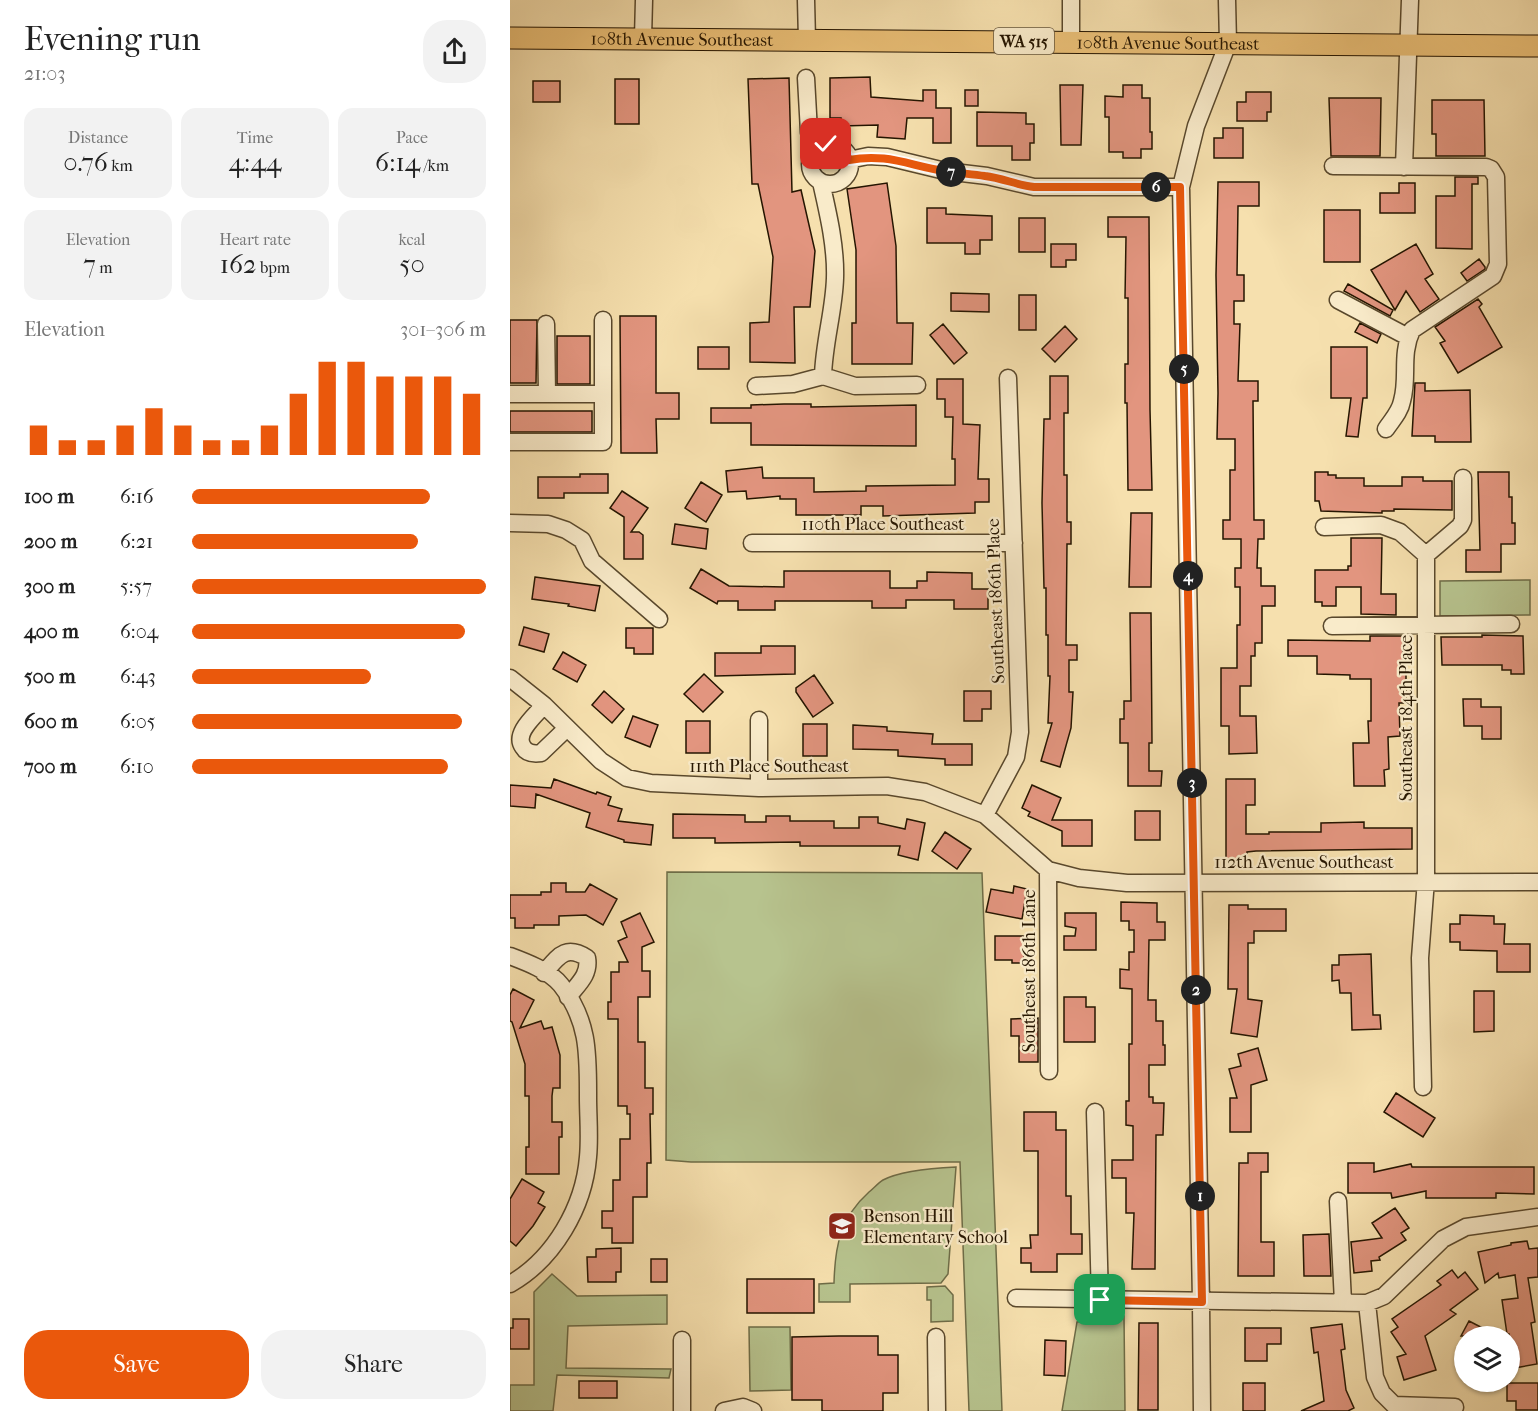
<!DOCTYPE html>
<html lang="en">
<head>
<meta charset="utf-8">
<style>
  :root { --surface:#fff; --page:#f2f2f2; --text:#222; --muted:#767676; --accent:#ea580c }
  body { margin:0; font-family:"IM FELL French Canon",serif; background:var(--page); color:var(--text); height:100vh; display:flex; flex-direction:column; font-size:22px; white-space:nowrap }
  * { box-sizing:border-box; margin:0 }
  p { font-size:20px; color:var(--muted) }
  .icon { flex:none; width:33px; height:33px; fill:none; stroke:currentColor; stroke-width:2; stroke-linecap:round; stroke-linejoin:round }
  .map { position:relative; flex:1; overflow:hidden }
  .details { display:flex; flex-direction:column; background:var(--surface); width:510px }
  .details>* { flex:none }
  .tools { position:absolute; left:944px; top:1326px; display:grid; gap:12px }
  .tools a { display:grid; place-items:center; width:66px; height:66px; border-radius:50%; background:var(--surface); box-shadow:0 2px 4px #0004; font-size:30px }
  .pin { position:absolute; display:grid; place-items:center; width:51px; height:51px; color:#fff; margin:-26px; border-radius:12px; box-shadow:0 3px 9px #0006 }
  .km { position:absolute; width:30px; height:30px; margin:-15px; border-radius:50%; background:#222; color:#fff; font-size:16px; line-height:30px; text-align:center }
  .round { display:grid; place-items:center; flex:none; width:63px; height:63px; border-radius:24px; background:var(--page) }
  .overview { display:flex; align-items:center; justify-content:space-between; height:102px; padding:0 24px }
  h1 { font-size:33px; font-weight:600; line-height:45px }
  .metrics { display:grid; grid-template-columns:repeat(3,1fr); gap:9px; height:102px; padding:6px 24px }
  .metrics div { display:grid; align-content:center; border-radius:15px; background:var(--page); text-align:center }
  .metrics b { font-size:26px; font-weight:600 }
  .metrics small { font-size:16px; font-weight:400 }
  .metrics p { font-size:16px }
  .chart { height:168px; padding:12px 24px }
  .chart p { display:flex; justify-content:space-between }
  .chart svg { width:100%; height:108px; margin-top:6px; stroke:var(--accent); stroke-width:6 }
  .button { display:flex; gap:12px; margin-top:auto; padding:12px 24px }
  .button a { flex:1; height:69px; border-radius:24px; background:var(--accent); color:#fff; font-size:24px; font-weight:600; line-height:69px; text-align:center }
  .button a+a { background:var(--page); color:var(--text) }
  ul { padding:0 24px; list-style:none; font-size:20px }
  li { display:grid; grid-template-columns:96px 72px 1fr; align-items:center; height:45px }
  li i { height:15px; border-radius:8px; background:var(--accent) }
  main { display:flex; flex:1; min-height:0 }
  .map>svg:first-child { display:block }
  .green { fill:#b7c38e; stroke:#6e6c47; stroke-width:1.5 }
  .building { fill:#e2957f; stroke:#251500; stroke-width:1.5 }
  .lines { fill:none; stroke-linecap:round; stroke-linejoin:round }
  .minor-casing { stroke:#59482c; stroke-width:19 }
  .major-casing { stroke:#251500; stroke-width:23 }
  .minor { stroke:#f9ebca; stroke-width:16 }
  .major { stroke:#ebc077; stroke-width:21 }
  .route-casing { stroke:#fff; stroke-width:12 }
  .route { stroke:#ea580c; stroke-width:8 }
  .labels { text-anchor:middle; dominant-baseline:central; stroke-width:4.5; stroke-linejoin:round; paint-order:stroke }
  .shield { fill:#f9ebca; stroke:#65553d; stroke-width:1.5 }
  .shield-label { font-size:16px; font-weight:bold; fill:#251500 }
  .street-label { font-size:18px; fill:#251500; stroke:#f9ebca }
  .poi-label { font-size:18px; fill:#251500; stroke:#f9ebca; text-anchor:start }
</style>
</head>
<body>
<main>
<section class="details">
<div class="overview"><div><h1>Evening run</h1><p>21:03</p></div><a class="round"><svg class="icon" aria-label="share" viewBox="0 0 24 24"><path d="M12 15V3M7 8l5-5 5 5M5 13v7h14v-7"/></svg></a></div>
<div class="metrics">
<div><p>Distance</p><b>0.76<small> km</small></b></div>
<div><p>Time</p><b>4:44</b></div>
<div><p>Pace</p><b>6:14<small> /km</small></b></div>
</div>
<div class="metrics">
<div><p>Elevation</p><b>7<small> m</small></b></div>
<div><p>Heart rate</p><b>162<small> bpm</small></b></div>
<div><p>kcal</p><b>50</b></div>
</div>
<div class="chart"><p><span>Elevation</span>301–306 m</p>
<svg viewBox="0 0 160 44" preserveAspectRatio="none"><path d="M5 44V32M15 44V38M25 44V38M35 44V32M45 44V25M55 44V32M65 44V38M75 44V38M85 44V32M95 44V19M105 44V6M115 44V6M125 44V12M135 44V12M145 44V12M155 44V19"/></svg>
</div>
<ul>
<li><b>100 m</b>6:16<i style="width:81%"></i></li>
<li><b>200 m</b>6:21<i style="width:77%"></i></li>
<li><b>300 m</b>5:57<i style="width:100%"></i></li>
<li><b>400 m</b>6:04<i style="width:93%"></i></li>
<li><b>500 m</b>6:43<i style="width:61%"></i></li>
<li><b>600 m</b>6:05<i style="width:92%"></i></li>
<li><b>700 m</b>6:10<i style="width:87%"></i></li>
</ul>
<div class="button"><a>Save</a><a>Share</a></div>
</section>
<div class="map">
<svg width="1028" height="1411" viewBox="0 0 1028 1411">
  <rect width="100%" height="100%" fill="#f6e0ae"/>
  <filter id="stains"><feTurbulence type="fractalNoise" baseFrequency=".00333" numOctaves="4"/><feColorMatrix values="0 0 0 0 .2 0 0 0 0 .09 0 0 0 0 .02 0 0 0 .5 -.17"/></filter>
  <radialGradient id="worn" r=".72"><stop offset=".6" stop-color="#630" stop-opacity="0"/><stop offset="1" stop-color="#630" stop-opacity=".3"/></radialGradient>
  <path class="green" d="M1020 580V615L930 616V581Z
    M157 872 472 873 492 1411H459L450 1162H181L156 1160Z
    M446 1167 438 1274 431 1283 340 1284V1302H309V1284L324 1283C325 1246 330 1218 359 1192 364 1188 368 1183 373 1180 392 1170 425 1168 446 1167Z
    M42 1274 67 1296 157 1295V1324L58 1326 56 1368 161 1369 159 1378 47 1375 43 1411H0V1385H24V1292Z
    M435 1286 443 1295V1321L421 1322V1300H417V1287Z
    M614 1316 615 1411H552L567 1322Z
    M239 1327H280L281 1390 240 1391Z"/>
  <path class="building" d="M360 77 361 97 413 101V90H426V108H441V143H423V118H397L395 139 367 137 368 125 331 126V118H320V78Z
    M279 78 282 192 291 190 305 251 300 307H284L285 363 240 362V323L259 322 263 257 248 184H242L238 79Z
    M105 79H129V124H105Z
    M23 81H50V102H23Z
    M550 85H573L571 145H551Z
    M613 85H632V98H640V132H642V149H631V158H613V152H599V117H595V96L613 97Z
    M455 90H468V106H455Z
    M736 92H761V112H757V121H727V102H736Z
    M819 98H871L870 156H821Z
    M922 100H974L975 156H926V134H922Z
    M467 112 516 113V124H524V143H520V160H502V146H467Z
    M713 128H733V158H704V138H713Z
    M945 177H968V184H962V249L926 248V196H945Z
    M708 182H749V206H728L727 275H734V301H724V324H730L728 381H748V401H743L744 520H754V539H748L747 568H751V586H765V606H752V643H745V656H741V686H730V716H746L747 753 719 754V726H711V668H727V625H730V587H725V568H731V539H713V520H720V470H725V439H707L708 393 706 275Z
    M377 183 386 246 387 323H403L402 364H342V323H346V250L337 189Z
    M889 183H905V213H870V193H889Z
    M417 208H436V214L482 216V240H470V254H455V243H417Z
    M814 210H850V262H814Z
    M598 217H639L640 410 642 490H618L617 403H615V364H618V298H615L616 237H598Z
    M509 218H535V252H509Z
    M541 244H566V260H556V267H541Z
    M906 244 923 274 915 279 929 299 910 312 896 291 885 310 861 270Z
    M969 259 975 267V269L957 281 951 273Z
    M838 284 883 310 880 316 834 291Z
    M441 293 479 294V312L441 311Z
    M509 295H526V330H509Z
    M968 299 972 304 969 307 992 347 948 373 930 343 935 341 925 327Z
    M110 316H146V393H169V419H146L147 453H111Z
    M0 320H27L26 383H0Z
    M850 323 871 334 867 343 845 332Z
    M433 324 457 353 444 364 420 335Z
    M555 326 567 339 545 362 532 349Z
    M47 336H80V384H47Z
    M188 347H219V369H188Z
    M821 347H857V398H853L848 437 836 436 841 398H821Z
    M540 376H558V413H554V475H557V522H561V544H557L556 645H567V660H559V692H563L561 728 550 767 531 761 542 723H538L540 676H538V635H536V588H534L532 503 534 419H540Z
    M427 379H453V424L470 425 468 479H479V502H465V513L373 516V506H351V515H286V499H270V496L237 499 236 491 218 492 216 471 252 467 253 478H304V492L356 491V486L445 485V459H442L443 417H435V399H427Z
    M905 383H915V391L960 390 961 442H925V436H902Z
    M274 404H301V407L406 405V446L241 445V423H201V408H241V405Z
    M0 411H82V432H0Z
    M805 472H818V475H826V478H854V486H892V477H913V481H942V510L884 509V511H872V513L811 511 809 501H805Z
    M968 472H999V497H1002V523H1005V544H991V572H956V550H970Z
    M70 474H98V493H54V498H28V477H70Z
    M191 482 212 495 196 522 175 508Z
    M112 491 138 508 121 532H129L133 535V559H114V517L100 508Z
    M621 513H642L641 587H619Z
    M165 524 198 529 196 549 162 544Z
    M841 538H872L871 594H886V615L851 614V587H826V606H812V602H805V570H838V566H841Z
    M191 569 219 586 274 587V571H380V588H407V581H417V572L462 573V589H478V609H444V600H396V608H362V601H265V610H228V601H208L207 604 180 588Z
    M25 577 90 586 85 611 58 606 59 604 22 599Z
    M620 613H641L642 743H639V771H652L651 786H618V743H610V719H614V701H621Z
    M14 627 39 634 34 652 9 645Z
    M116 628H143V654H124V648H116Z
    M972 635 1013 636 1014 674H1001V670H992V665H932L931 637H972Z
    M860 636H893V669H896V703H889L890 736 878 737 879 769 874 770 875 786H844L843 743H859L858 721H861V679H840V675L807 674V656H778V640L860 641Z
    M251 646H285V674L205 676V653H251Z
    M53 652 76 665 67 682 43 669Z
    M194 674 213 692 193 712 174 694Z
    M304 675 323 703 303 717 286 692V688Z
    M94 691 114 709 102 723 82 705Z
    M454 691H481V709H472V721H454Z
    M953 699H971V707H991V739H972V726H954Z
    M123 716 148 725 140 747 115 737Z
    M176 721H200V753H176Z
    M293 724H317V756H293Z
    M343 725 377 727V731L423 734 422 744H462V765H435V759L388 756V750L343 749Z
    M44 779 86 794 87 792 101 797 98 805 112 809 108 821 143 825 141 845 114 842V840L76 827 80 813 26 794 25 808 0 806V785L41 788Z
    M716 779H745V805H736V834H759V832H811V823L854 822V828H902V849L746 851 737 852V860H716Z
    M522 785 551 798 542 820H582V846H552V831L518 816 520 812 512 808Z
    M625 811H650V840H625Z
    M163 814 235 815V822H256V816H280V821H324V828H349V817H368V823L395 829 397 819 415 823 408 860 388 855 390 846H290V842L205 843V838H163Z
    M435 832 461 849 447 869 422 851Z
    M41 883H56V892H75L80 884 107 899 93 925 76 915 49 916V925H24V928H5V918H0V895H31V892H41Z
    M504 886 517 889 512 919 476 912 481 889 503 893Z
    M611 902 647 903V922H655V940H639L638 1000H646V1021H653V1045H655V1065H639V1097H643V1103H654L653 1135H646L645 1269H622L624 1213H616V1178H602V1160H623V1126L616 1125V1101H619V1044H622V989L610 988V969L619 970V952H624V930H619V921H611Z
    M719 905H738V909H776V931H744V943H738V999L752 1001 747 1037 721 1033 727 989H718Z
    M130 913 144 942 132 947V971H140V997H128V1042H135V1088H143V1114H140L141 1163H137V1197H123V1243H102V1228H92V1211H103V1180H110V1139H120V1114H117V1106H108V1019H98V1002H101V972H109V962H118L108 941 117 937 111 922Z
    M555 913H586V950H554V936H565L566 928 555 926Z
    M950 915 984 916V924H995L994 944H1020V972H987V951L950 950V942H940V924H950Z
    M485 936H514V963H502V960H485Z
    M861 954 863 1015H870L871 1029 842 1030 841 993H830L829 980 822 981V965H829V955Z
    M3 989 24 1000 10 1028 31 1021 34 1029 42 1027 50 1055V1088H43L42 1096V1122H52V1137H49V1174H16V1147H19V1096H15V1064L2 1022 0 1021V995Z
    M964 991H984V1031L964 1032Z
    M554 997H576V1007H585V1042H554Z
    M528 1018V1062H509V1036H501V1019Z
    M748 1048 757 1080 741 1085V1132H720V1098H727L719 1069 731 1066 728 1054Z
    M886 1093 925 1118 913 1137 874 1112Z
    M514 1112H546V1130H556V1196H561V1234H572V1254H547V1272H521V1263H511V1248H521L520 1235H528V1151H514Z
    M738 1153H758V1172H751V1242H764V1276H728L729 1163H738Z
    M838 1163H864V1172L901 1164 902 1167H1024V1194L986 1193V1198H916V1191L882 1198 881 1193H838Z
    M12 1179 34 1192 28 1203 35 1207 23 1226 6 1246 0 1241V1199Z
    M885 1208 899 1228 891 1233 896 1240 869 1257 870 1260 861 1261 862 1271 844 1273 841 1242 872 1238 862 1223Z
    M819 1234 821 1276H794L793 1235Z
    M1017 1241 1019 1249 1028 1248V1277L1018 1278 1025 1322 1021 1323 1027 1364 999 1369V1334H997L992 1300 1008 1298 1005 1275 989 1278 988 1273 975 1283 968 1252 1001 1245V1243Z
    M111 1248V1272H106V1282H78L77 1257H86V1249Z
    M141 1259H157V1282H141Z
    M942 1270 948 1278 955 1272 968 1289 940 1310 946 1314 915 1336 926 1370 894 1380 887 1357 896 1354 881 1332 888 1327 882 1319 931 1285 927 1281Z
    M237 1279H304V1313H237Z
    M3 1319H19V1349H0V1328H3Z
    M959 1321 988 1336H951Z
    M629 1323H648V1410H628Z
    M832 1324 835 1349 831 1350 836 1390 844 1408 838 1411H791L814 1401 808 1352 804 1353 801 1328Z
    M735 1328H771V1344H757V1361H735Z
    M329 1336H368V1355H388V1393H373V1411H312V1400H282V1337Z
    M535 1340 556 1341 555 1376 534 1375Z
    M69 1381H107V1398H69Z
    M733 1383H755V1411H733Z
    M997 1383H1028V1410H1006V1401H997Z"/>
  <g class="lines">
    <g class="minor-casing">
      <path id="minor" d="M296 0 297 40
        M561 0V41
        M133 38 134 0
        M296 78 299 132 306 150
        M300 164a20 20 0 1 1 40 0a20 20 0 1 1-40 0Z
        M339 160 358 156 377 157 435 171 477 176 524 187H671
        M823 166 976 167 981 169 986 177 988 264 983 276 902 330C890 355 899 377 892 401 890 412 882 420 876 429
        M894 167 900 0
        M311 182C318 213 326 246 325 278 324 311 314 342 313 376
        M828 300 898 337
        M36 324 37 394
        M246 386 283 384 313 376 345 386 407 385
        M0 394H93
        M0 442H93V320
        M0 523 38 524 56 530 72 540 82 561 149 619
        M814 527 871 525 890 532 916 555 950 526 953 520V478
        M242 543H504
        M822 626 1001 624
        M0 678 34 705 91 761 117 778 141 783 249 788 377 786 415 792 475 815 538 870 569 878 617 883 1028 882
        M34 705C26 715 3 733 13 747 17 754 24 754 31 753L57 728
        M249 720V788
        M475 815 506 757 510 732 498 378
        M538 870 539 1071
        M0 956C16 962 40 971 51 985 79 1021 78 1054 78 1097 78 1117 80 1137 78 1157 74 1207 44 1259 0 1284
        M34 973C48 957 55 944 77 958 80 975 68 984 58 997
        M913 1087 910 958 916 880V555
        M585 1112 590 1300
        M828 1201 833 1302
        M506 1298 857 1303 874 1296 933 1239 956 1227 1028 1217
        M857 1303 865 1377 872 1393 884 1405 945 1407
        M426 1337 427 1411
        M172 1411V1340
        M214 1411 233 1407 243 1411
        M692 1411 691 1302 671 187 686 126 718 43 717 0"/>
    </g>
    <g class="major-casing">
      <g id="major">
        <path id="s1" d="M0 38 1028 46"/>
      </g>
    </g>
    <use href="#minor" class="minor"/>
    <use href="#major" class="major"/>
  </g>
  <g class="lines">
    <g class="route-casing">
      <path id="route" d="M316 144C328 144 335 149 339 160 376 153 398 165 434 171 447 173 461 174 475 176 492 178 507 185 524 187H670L692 1302 590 1300"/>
    </g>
    <use href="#route" class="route"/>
  </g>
  <defs>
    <g id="school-square" transform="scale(1.5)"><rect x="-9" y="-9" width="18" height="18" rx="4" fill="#8f2418" stroke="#f9ebca"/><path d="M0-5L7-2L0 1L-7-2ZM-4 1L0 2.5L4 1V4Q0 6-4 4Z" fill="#fff"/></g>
  </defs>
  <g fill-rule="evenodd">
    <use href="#school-square" x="332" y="1226"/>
  </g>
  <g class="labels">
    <rect class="shield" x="484" y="28" width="60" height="26" rx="4.5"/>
    <g class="shield-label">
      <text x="514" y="41">WA 515</text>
    </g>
    <g class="street-label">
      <text stroke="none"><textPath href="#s1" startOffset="172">108th Avenue Southeast</textPath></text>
      <text stroke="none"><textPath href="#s1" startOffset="658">108th Avenue Southeast</textPath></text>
      <text x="373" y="524">110th Place Southeast</text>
      <text transform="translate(486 601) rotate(-92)">Southeast 186th Place</text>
      <text transform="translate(896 718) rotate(-90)">Southeast 184th Place</text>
      <text x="259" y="766">111th Place Southeast</text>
      <text x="794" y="862">112th Avenue Southeast</text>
      <text transform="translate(519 971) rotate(-90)">Southeast 186th Lane</text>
    </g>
    <g class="poi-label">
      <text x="353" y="1216">Benson Hill<tspan x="353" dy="21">Elementary School</tspan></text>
    </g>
  </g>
  <rect width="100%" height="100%" filter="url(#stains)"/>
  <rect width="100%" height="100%" fill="url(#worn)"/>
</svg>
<div class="tools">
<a><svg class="icon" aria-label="layers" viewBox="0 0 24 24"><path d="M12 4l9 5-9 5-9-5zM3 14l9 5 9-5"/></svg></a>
</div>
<div class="pin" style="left:590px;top:1300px;background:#1e9e55"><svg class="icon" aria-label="arrive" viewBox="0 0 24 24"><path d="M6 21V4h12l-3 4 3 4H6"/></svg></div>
<div class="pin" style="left:316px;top:144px;background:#d93025"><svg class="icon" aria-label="check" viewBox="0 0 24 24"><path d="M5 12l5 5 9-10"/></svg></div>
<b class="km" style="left:690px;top:1196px">1</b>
<b class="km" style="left:686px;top:990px">2</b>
<b class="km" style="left:682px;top:783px">3</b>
<b class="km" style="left:678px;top:576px">4</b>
<b class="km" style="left:674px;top:369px">5</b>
<b class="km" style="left:646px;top:187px">6</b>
<b class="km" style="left:441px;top:172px">7</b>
</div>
</main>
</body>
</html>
